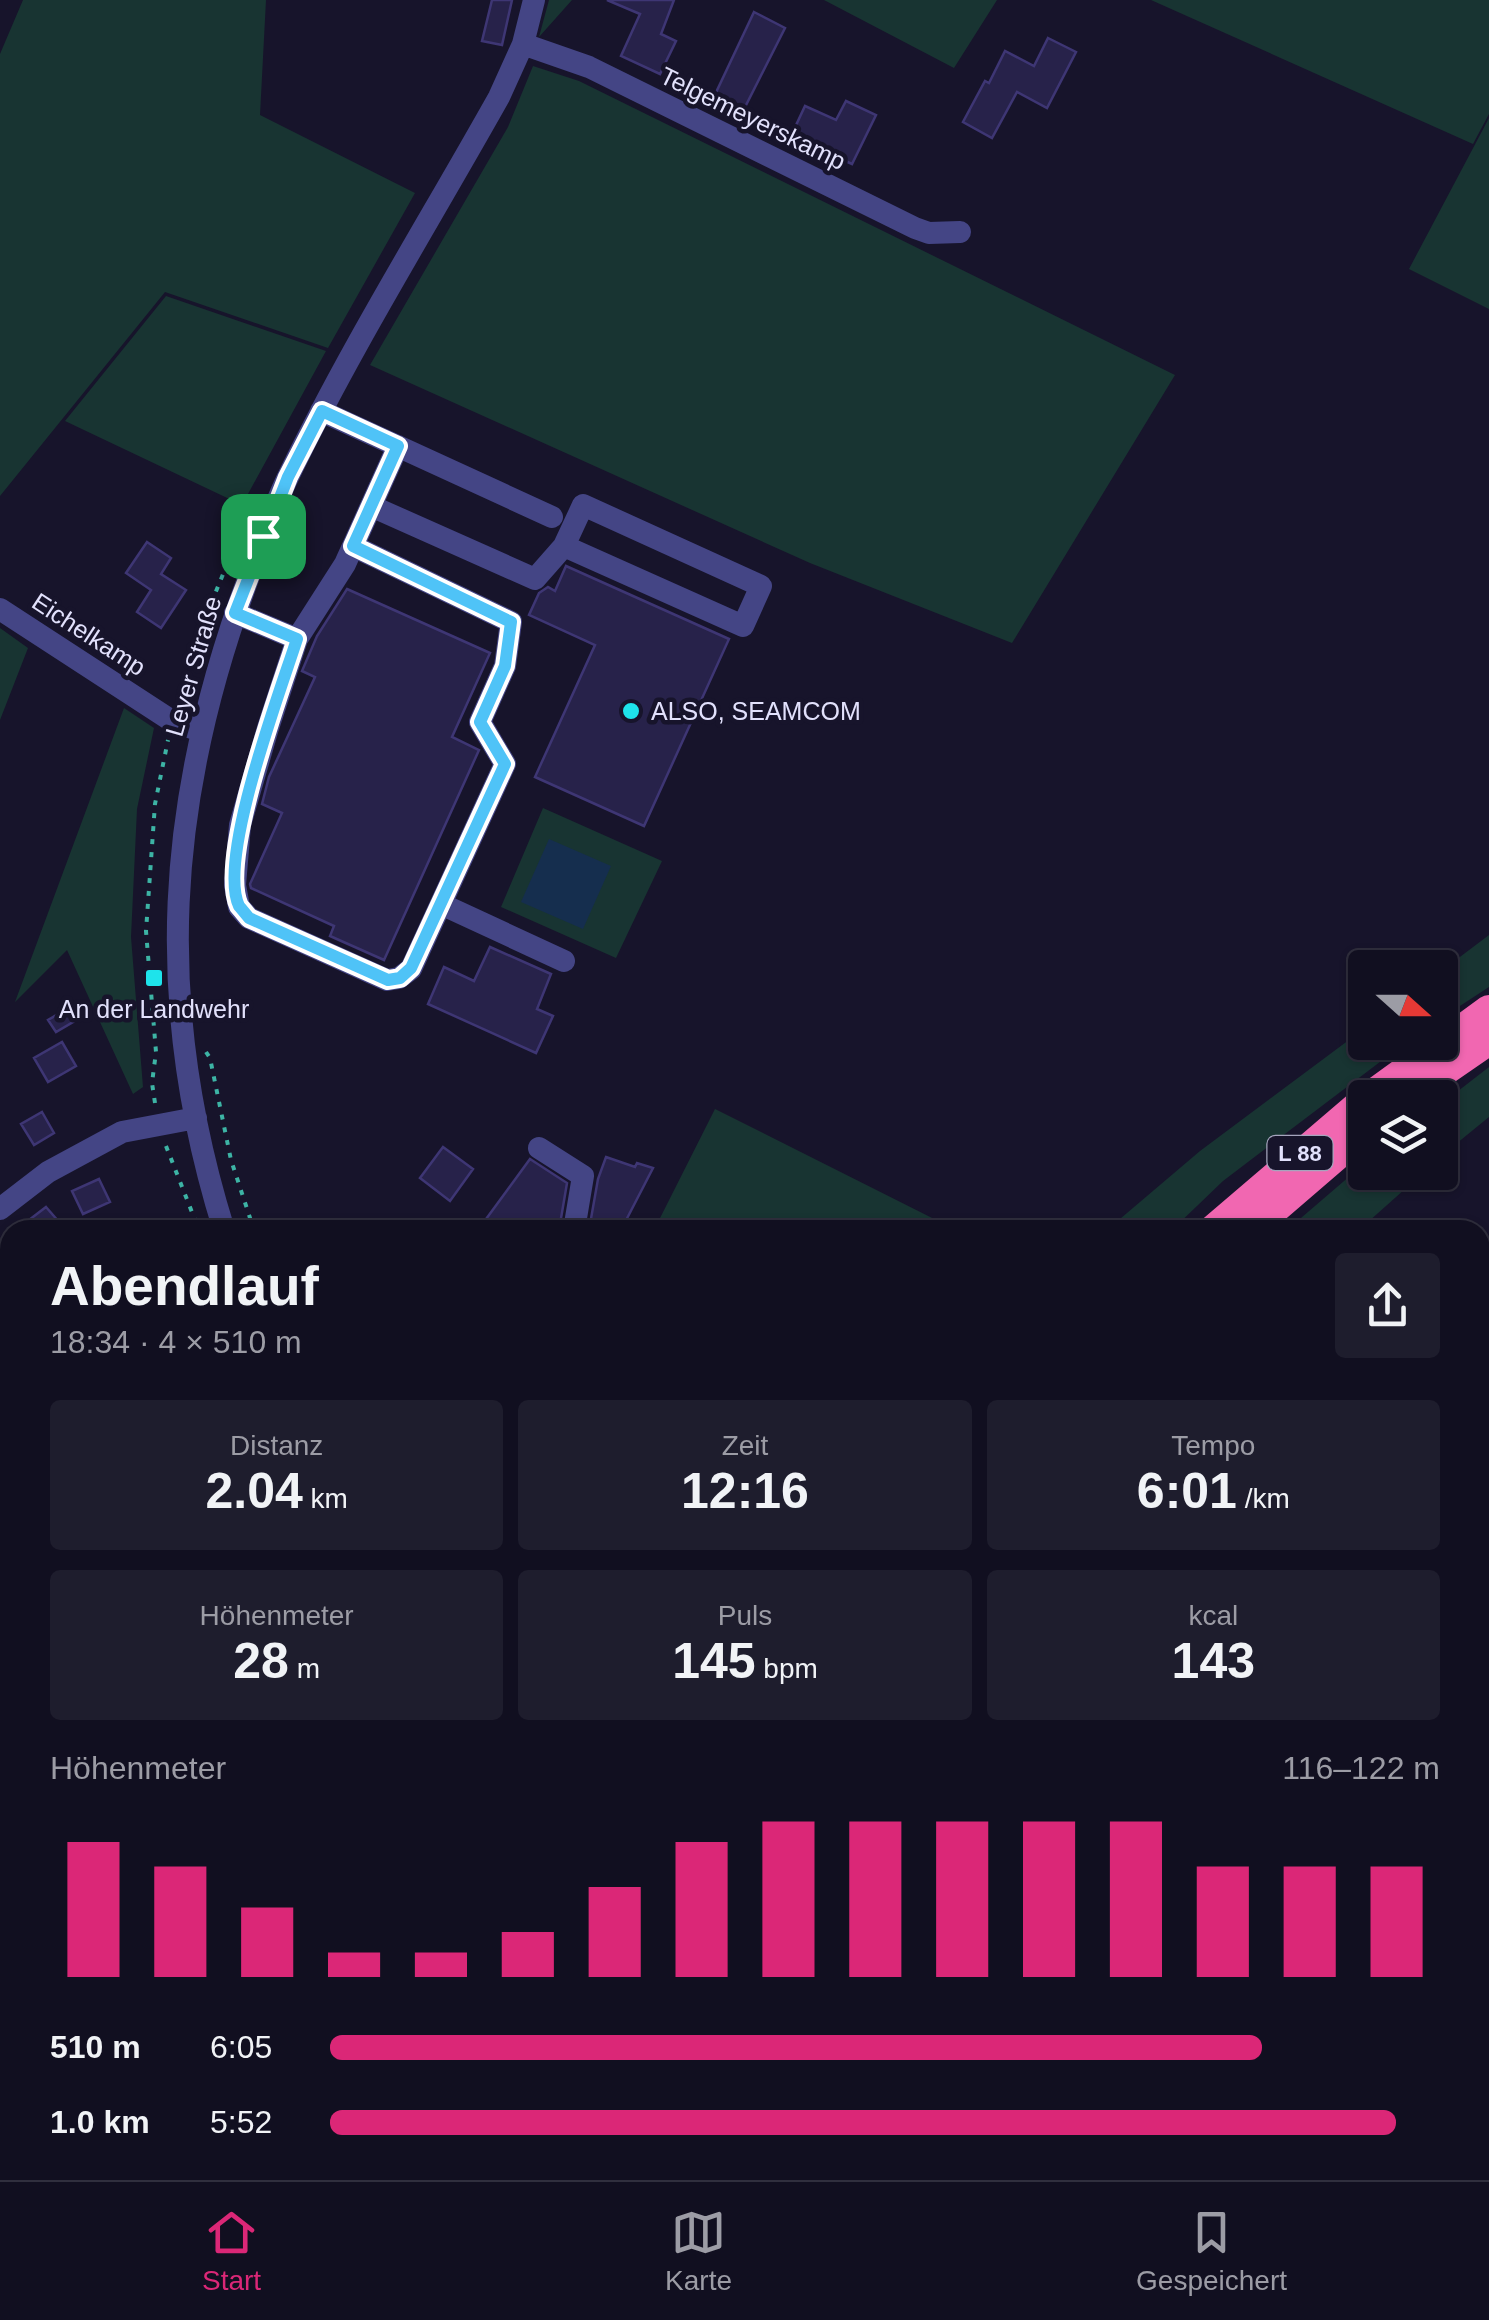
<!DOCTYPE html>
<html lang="de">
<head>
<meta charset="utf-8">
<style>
  :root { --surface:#110f20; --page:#1e1d2d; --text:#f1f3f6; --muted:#9c9ca5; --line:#302f3e; --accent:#db2777 }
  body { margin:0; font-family:Arial,sans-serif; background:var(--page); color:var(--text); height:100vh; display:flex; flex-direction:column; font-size:38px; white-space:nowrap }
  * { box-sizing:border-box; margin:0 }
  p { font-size:32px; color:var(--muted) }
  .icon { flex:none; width:55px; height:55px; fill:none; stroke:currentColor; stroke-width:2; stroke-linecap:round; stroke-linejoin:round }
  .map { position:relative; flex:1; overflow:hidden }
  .details { position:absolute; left:0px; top:1220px; width:1490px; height:960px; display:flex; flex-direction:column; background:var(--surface); border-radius:30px 30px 0 0; box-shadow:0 2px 8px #0004,0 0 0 2px var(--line) }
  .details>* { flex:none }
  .needle { width:65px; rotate:111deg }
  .tools { position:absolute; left:1348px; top:950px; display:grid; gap:20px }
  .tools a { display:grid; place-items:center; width:110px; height:110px; border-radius:10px; background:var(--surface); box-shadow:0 2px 8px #0004,0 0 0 2px var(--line); font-size:50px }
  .pin { position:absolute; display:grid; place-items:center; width:85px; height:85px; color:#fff; margin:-42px; border-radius:20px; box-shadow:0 5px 15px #0006 }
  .round { display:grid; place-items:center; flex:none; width:105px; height:105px; border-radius:10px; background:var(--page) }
  .overview { display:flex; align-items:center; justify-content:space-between; height:170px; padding:0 50px }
  h1 { font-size:55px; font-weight:700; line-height:75px }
  .figures { display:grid; grid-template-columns:repeat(3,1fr); gap:15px; height:170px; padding:10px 50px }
  .figures div { display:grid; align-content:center; border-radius:10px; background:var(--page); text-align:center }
  .figures b { font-size:50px; font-weight:700 }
  .figures small { font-size:28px; font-weight:400 }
  .figures p { font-size:28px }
  .chart { height:280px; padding:20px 50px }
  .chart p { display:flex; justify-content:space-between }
  .chart svg { width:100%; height:180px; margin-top:10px; stroke:var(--accent); stroke-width:6 }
  ul { padding:0 50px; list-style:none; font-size:32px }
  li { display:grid; grid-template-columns:160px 120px 1fr; align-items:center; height:75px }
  li i { height:25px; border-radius:12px; background:var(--accent) }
  .tabs { display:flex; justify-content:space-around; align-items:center; height:140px; border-top:2px solid var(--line); background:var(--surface); font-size:28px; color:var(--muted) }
  .tabs a { display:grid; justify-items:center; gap:5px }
  .tabs .selected { color:var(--accent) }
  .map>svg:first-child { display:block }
  .green { fill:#183432 }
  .water { fill:#152e4e }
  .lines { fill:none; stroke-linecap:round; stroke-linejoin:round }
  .stream { stroke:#152e4e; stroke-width:6 }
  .building { fill:#27224a; stroke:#3e3674; stroke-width:2.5 }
  .path { stroke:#3db4a5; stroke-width:4; stroke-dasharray:5 8; stroke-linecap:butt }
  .minor { stroke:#444585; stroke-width:22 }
  .highway { stroke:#f167b1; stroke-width:30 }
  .route-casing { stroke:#fff; stroke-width:20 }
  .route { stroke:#4fc3f7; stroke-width:12 }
  .poi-dot { fill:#1ee3eb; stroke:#17142b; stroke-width:4 }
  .labels { text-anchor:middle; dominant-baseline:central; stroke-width:9; stroke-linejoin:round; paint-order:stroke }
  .shield { fill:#17142b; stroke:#a5a4bd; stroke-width:2.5 }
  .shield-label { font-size:22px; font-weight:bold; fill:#e2e1fc }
  .street-label { font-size:25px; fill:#e2e1fc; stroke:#17142b }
  .poi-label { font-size:25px; fill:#e2e1fc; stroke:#17142b; text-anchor:start }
</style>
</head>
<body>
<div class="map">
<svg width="1489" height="2180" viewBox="0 0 1489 2180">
  <rect width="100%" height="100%" fill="#17142b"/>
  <path class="green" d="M23 0H266L260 115 415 193 328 348 165 292 0 496V54Z
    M549 0H572L539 37Z
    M824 0H997L954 68Z
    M1151 0H1489V114L1473 144Z
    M533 66 579 81 1175 375 1012 643 810 563 370 365 508 127Z
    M1489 118V309L1409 269Z
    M166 296 326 351 242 505 65 421Z
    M0 628 28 648 0 720Z
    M124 708 154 728 137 809 131 937 143 1087 133 1094 67 950 15 1002Z
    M543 808 662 861 616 958 501 907Z
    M1489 935V987L1440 1019V972Z
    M1365 1028V1042L1405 1043 1223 1181 1172 1230H1107L1200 1151Z
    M1489 1067V1117L1440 1157V1105Z
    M715 1109 956 1230H654Z
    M1365 1163V1172L1423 1173 1359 1230H1287Z
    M1489 1786V1851L1480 1863V1800Z
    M1480 1957 1489 1962V2008L1480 2025Z
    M1489 2087V2169L1480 2164V2104Z
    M533 2170H574L570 2180H529Z
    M1075 2170H1305L1299 2180H1066Z
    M1312 2170H1404L1399 2180H1311L1307 2178Z"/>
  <path class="water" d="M549 839 611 866 583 929 521 902Z
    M50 2170H99L97 2180H48Z"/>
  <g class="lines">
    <path class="stream" d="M1480 1813 1489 1800
      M1287 2180 1292 2170"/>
  </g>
  <path class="building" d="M492 0H512L502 45 482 41Z
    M607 0H674L661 34 676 41 660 74 621 56 640 14Z
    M754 12 785 28 741 115 712 101Z
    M1048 38 1076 52 1047 108 1017 92 992 138 963 122 985 81 989 83 1005 51 1034 66Z
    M846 101 876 115 852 164 791 136 805 106 836 120Z
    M147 542 171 558 161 574 186 590 161 628 137 612 151 590 126 573Z
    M566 566 729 639 644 826 535 777 595 645 529 615 539 593 548 587 555 591Z
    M347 589 490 653 452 737 479 750 384 960 330 936 334 926 251 888 250 884 282 813 262 804 269 777 315 677 302 671 317 636Z
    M490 947 551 974 537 1009 553 1016 536 1053 428 1004 444 967 474 981Z
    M65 1010 73 1022 56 1032 48 1020Z
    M62 1042 76 1066 48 1082 34 1058Z
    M42 1112 54 1133 34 1145 21 1124Z
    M443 1147 473 1169 450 1201 420 1178Z
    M606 1157 635 1167 637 1163 653 1168 621 1230H589L598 1179Z
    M530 1159 567 1183 559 1230H478Z
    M99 1179 110 1202 83 1214 72 1191Z
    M46 1207 66 1230H16Z"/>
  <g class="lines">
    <path class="path" d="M178 702 203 623 242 528
      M206 1052 210 1058 231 1160 254 1230
      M155 1103 152 1083 156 1052 146 931 155 804 168 740
      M166 1146 199 1230
      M1480 1854 1489 1837
      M733 2170 751 2180
      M109 2180 111 2170
      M369 2180 378 2170
      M775 2180 791 2170"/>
    <path class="minor" d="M523 44 589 67 915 228 929 233 960 232
      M321 411 552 517
      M371 506 535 579 564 546 583 505 761 586 743 626 564 546
      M353 546 511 622 505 666 480 722 505 764 411 969 399 978 387 980 249 918 239 907 235 885 240 825 268 728 297 639 345 564 398 446
      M0 609 172 721 201 731
      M235 613 297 639
      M441 904 564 961
      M539 1148 583 1176 574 1230
      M0 1209 48 1172 122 1132 196 1118
      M224 1230C153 1003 166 800 248 579 261 543 273 507 290 473 352 345 429 222 499 97L523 44 534 0
      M0 1406 10 1409
      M1480 1510 1489 1502
      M0 1796 10 1802
      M1480 1928 1489 1932
      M0 1964 10 1945
      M1480 2057 1489 2039
      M695 2170 705 2180
      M1451 2170 1469 2180
      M513 2180 518 2170
      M810 2180 819 2170
      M1415 2180 1421 2170"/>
    <path class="highway" d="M1368 1098 1489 1010
      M1405 1098 1489 1040
      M1213 1230 1365 1100
      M1250 1230 1365 1131
      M588 2180 591 2170
      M617 2180 621 2170"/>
  </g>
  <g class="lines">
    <g class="route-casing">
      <path id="route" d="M322 411 398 446 353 546 511 622 505 666 480 722 505 764 411 968 400 978 388 980 249 918C249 918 240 907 239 906 217 859 280 692 297 639L235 613 288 477Z"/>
    </g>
    <use href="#route" class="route"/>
  </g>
  <g class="poi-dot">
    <circle cx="631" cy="711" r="10"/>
    <rect x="144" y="968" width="20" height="20" rx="5"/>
  </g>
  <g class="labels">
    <rect class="shield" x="1267.5" y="1136" width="65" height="34" rx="8"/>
    <g class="shield-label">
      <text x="1300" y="1153">L 88</text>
    </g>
    <g class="street-label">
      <text transform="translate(753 118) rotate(26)">Telgemeyerskamp</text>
      <text transform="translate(89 634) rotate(33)">Eichelkamp</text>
      <text transform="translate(193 666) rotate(-74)">Leyer Straße</text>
    </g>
    <g class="poi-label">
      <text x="651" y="711">ALSO, SEAMCOM</text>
      <text x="154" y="1009" text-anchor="middle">An der Landwehr</text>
    </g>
  </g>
</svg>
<div class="tools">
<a><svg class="needle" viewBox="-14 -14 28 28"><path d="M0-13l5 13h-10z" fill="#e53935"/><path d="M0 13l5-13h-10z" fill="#9c9ca5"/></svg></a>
<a><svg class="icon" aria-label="layers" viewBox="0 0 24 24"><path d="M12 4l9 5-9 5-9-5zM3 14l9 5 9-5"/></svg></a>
</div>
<div class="pin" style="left:263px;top:536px;background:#1e9e55"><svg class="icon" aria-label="arrive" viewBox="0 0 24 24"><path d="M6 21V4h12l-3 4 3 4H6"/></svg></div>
<section class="details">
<div class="overview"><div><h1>Abendlauf</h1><p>18:34 · 4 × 510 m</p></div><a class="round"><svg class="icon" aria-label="share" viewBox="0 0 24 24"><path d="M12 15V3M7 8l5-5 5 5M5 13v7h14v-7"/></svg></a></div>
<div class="figures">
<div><p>Distanz</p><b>2.04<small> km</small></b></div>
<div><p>Zeit</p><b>12:16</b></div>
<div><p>Tempo</p><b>6:01<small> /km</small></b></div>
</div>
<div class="figures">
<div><p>Höhenmeter</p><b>28<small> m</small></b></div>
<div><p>Puls</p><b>145<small> bpm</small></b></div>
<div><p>kcal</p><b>143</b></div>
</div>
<div class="chart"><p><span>Höhenmeter</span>116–122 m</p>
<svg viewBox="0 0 160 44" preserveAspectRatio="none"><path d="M5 44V11M15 44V17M25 44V27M35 44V38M45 44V38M55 44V33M65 44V22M75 44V11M85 44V6M95 44V6M105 44V6M115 44V6M125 44V6M135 44V17M145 44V17M155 44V17"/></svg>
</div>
<ul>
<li><b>510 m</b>6:05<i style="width:84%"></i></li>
<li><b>1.0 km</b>5:52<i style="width:96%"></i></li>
</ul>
</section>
</div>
<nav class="tabs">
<a class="selected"><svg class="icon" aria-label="home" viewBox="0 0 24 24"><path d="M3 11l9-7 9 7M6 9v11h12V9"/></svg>Start</a>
<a><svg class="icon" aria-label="map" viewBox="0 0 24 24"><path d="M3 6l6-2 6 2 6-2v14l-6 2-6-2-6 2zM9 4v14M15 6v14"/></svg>Karte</a>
<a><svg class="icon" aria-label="saved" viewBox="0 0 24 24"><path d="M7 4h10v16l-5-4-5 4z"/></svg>Gespeichert</a>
</nav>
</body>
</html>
